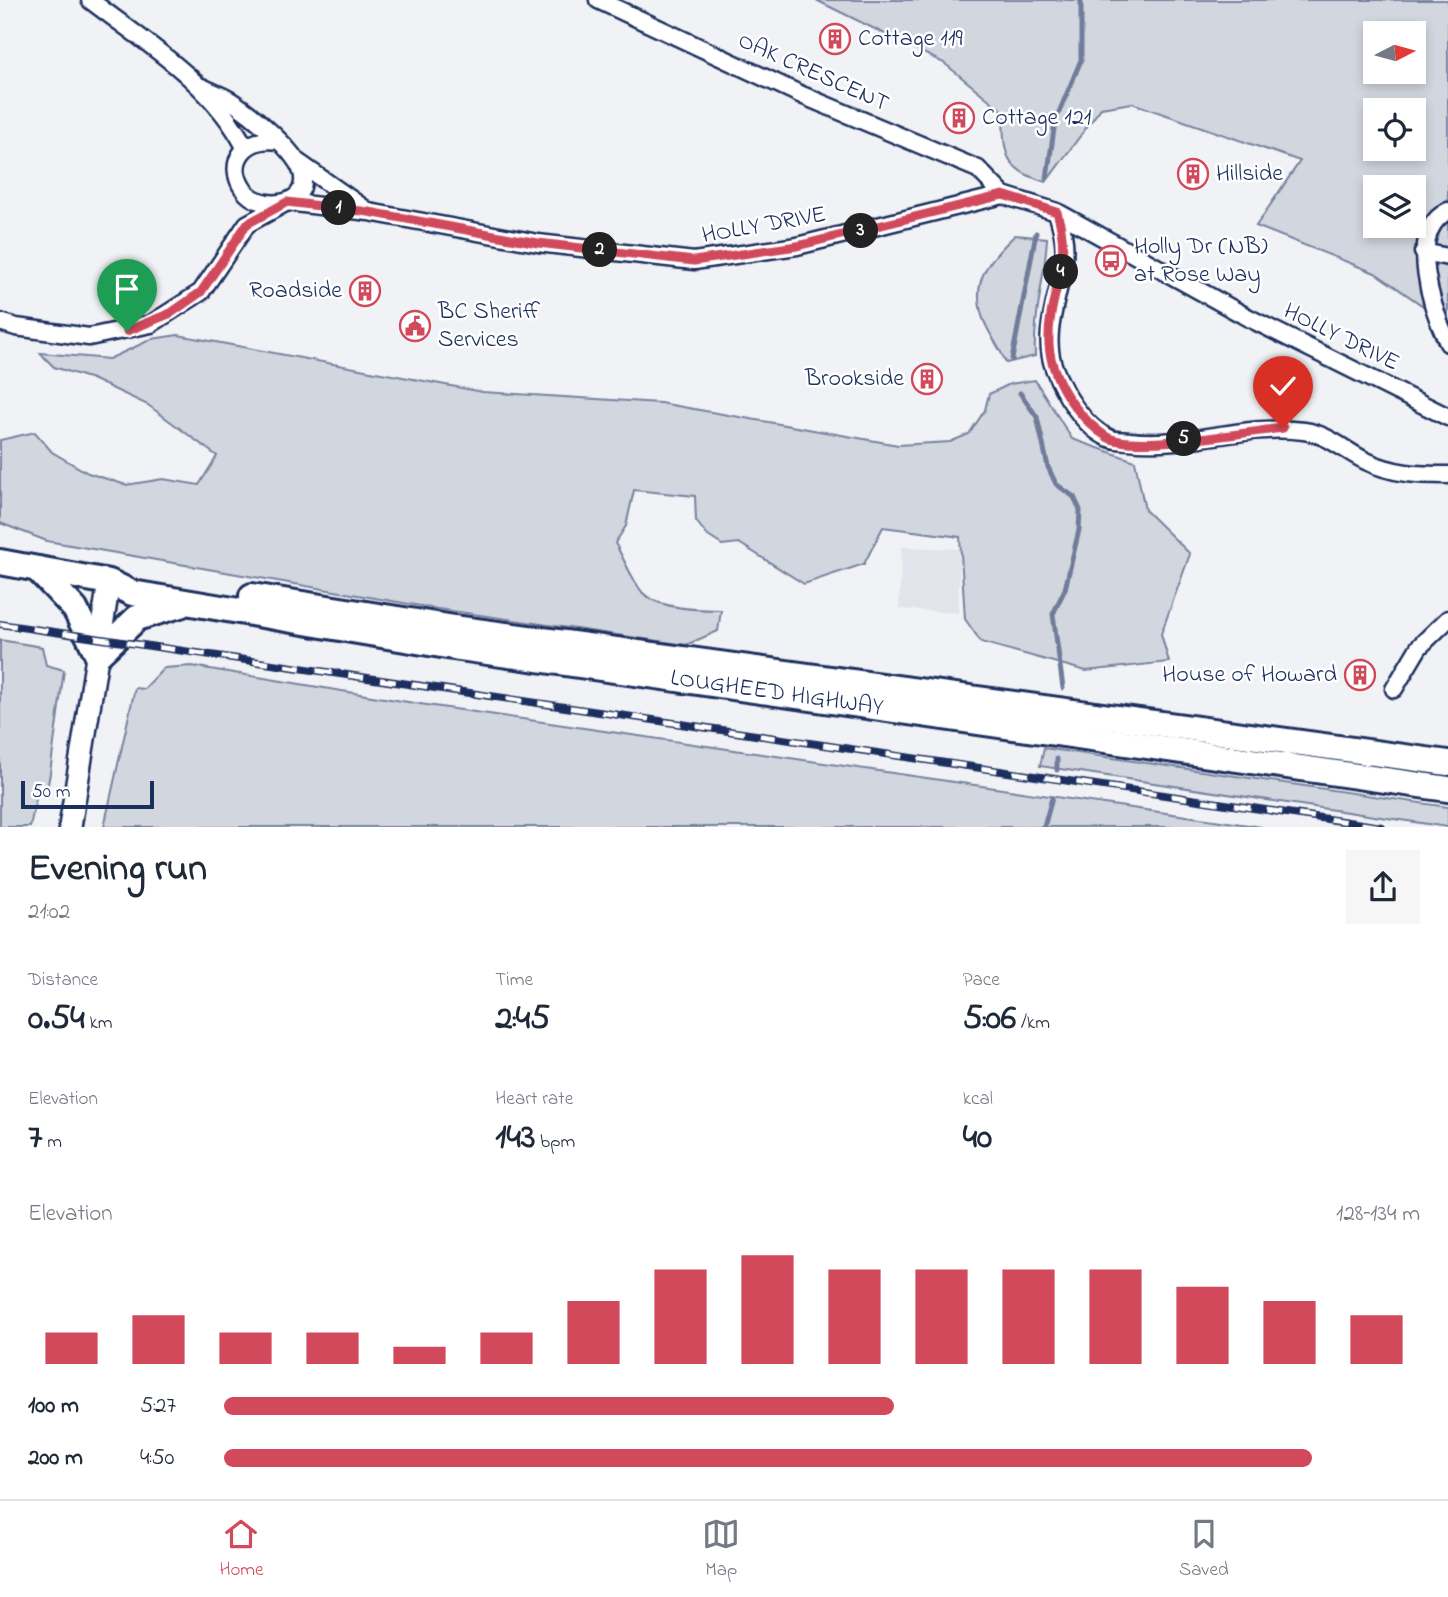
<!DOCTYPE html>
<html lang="en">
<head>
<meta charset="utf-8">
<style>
  :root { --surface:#fff; --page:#f6f6f7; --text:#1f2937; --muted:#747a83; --line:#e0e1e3; --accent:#d1495b }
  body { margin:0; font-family:"Indie Flower",sans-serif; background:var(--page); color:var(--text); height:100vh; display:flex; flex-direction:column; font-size:26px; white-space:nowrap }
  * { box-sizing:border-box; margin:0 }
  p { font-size:23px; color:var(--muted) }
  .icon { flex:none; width:38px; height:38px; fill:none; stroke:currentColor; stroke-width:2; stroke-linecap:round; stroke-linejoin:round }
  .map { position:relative; height:827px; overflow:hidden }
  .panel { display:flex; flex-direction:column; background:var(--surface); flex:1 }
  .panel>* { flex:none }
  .needle { width:46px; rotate:84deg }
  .fabs { position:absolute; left:1363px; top:21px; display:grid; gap:14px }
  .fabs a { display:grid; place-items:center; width:63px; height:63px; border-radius:0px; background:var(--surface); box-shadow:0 4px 10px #0003; font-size:35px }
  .scale { position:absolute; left:21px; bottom:18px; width:133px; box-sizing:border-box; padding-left:7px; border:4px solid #1b2f5e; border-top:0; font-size:19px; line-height:24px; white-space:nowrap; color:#1b2f5e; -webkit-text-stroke:5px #fff; paint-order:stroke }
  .pin { position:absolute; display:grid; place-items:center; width:60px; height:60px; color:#fff; margin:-72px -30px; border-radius:50% 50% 50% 0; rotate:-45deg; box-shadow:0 0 7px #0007 }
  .pin .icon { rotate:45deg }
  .km { position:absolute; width:35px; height:35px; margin:-18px; border-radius:50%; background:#222; color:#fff; font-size:19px; line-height:35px; text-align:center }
  .round { display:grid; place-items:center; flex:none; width:74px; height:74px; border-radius:0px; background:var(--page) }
  .summary { display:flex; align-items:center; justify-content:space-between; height:119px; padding:0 28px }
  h1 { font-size:38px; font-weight:700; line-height:52px }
  .figures { display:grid; grid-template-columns:repeat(3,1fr); gap:10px; height:119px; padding:7px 28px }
  .figures div { display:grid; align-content:center }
  .figures b { font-size:35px; font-weight:700 }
  .figures small { font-size:19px; font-weight:400 }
  .figures p { font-size:19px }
  .chart { height:196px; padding:14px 28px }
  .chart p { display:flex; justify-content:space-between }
  .chart svg { width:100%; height:126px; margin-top:7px; stroke:var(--accent); stroke-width:6 }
  ul { padding:0 28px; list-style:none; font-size:23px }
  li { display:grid; grid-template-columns:112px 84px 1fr; align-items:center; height:52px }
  li i { height:18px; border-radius:9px; background:var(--accent) }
  .dock { display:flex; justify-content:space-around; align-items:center; height:98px; border-top:2px solid var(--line); background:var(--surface); font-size:19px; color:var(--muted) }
  .dock a { display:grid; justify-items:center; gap:4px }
  .dock .on { color:var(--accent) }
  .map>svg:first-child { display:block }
  .built { fill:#e1e4ea }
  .green { fill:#d2d6df; stroke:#76829e; stroke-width:2; fill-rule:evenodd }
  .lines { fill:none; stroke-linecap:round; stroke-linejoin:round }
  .stream { stroke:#707c9a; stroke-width:5 }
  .street-casing { stroke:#1b2f5e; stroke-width:21 }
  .secondary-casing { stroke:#1b2f5e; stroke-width:26 }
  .primary-casing { stroke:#1b2f5e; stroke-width:30 }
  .street { stroke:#fff; stroke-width:16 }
  .secondary { stroke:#fff; stroke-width:21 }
  .primary { stroke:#fff; stroke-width:24 }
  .rail-casing { stroke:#1b2f5e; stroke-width:8 }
  .rail { stroke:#fff; stroke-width:5; stroke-dasharray:16; stroke-linecap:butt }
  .route-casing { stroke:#fff; stroke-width:14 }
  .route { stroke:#d1495b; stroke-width:9 }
  .labels { text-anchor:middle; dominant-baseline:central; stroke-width:5; stroke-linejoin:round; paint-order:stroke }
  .poi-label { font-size:24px; fill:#1b2f5e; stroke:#fff; text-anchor:start }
  .street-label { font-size:24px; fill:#1b2f5e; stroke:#fff }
</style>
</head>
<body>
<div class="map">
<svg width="1448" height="827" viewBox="0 0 1448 827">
  <rect width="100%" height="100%" fill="#f1f2f5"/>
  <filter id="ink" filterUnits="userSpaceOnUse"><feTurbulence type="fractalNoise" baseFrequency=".0143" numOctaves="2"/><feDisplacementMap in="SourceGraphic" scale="14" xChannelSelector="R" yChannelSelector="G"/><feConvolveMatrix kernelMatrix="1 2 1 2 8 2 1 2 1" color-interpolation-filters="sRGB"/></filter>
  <g filter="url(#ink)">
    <path class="built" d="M902 547 960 549 958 613 899 609Z"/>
    <path class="green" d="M816 0H1448V323L1375 273 1256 226 1300 161 1132 103 1101 108 1046 182C1002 170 1004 152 1003 111L944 63ZM1376 33H1414V72H1376ZM1376 110H1414V149H1376ZM1376 187H1414V226H1376Z
      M1015 235 1047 238C1045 278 1033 316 1035 356L1006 363C999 345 985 330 981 312 972 277 992 257 1015 235Z
      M178 335 483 392 660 403 898 445 950 442 969 434 985 410 989 394 1010 384 1035 380 1072 439 1135 461 1145 510 1190 554 1161 634 1169 662 1086 671 981 642 965 619 960 537 883 527 864 564 804 584 739 543 722 545 708 536 696 521 695 496 634 490 626 526 615 543C624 559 631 578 642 592 656 609 701 610 721 610L718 631 686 645 438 609 47 541 0 523V440L35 432 52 452 88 473 126 485 163 479 199 485 217 456 148 405 92 379 54 367 40 353 109 359 152 339Z
      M0 640 42 647 46 665 64 670 50 773 47 790 43 792 38 789 30 827H0Z
      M192 666 420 704 1262 827H104L135 688 144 689 164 668Z
      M1044 748 1448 807V827L1040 766Z"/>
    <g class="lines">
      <path class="stream" d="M1047 178 1055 122 1081 60V0
        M1012 359 1036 233
        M1020 393 1037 417 1048 467 1056 484 1074 497 1080 510 1079 530 1065 589 1053 614 1063 688
        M1057 770V759
        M1044 827 1052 798"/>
      <g class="street-casing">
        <path id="street" d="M90 0C146 43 212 83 245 147
          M598 0 804 96 978 169 1003 195
          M202 87C211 92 222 95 231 101 250 113 301 154 303 177 306 208 259 211 244 190 224 162 247 135 278 141
          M298 162 365 209
          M1448 211C1406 231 1432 309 1448 343
          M1057 212C1062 228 1066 242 1064 259 1060 295 1041 332 1054 368 1063 392 1084 428 1109 438 1114 441 1124 440 1130 441 1187 448 1246 423 1304 431 1328 434 1345 451 1366 461 1393 474 1418 475 1448 475
          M1423 252 1448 257
          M0 322 16 327 89 337 151 324 201 292 247 224 287 202 369 212 538 243 694 261 797 246 1003 195 1057 212 1247 317 1448 417
          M1394 689 1419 647 1448 619"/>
      </g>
      <g class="secondary-casing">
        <path id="secondary" d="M70 827 109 582"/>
      </g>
      <g class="primary-casing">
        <g id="primary">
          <path id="s1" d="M0 562 109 582 132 593 453 647 1448 789"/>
          <path d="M37 569 75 609 98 655 137 618 180 605"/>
          <path d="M252 596 455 628 1448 763"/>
        </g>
      </g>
      <use href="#street" class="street"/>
      <use href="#secondary" class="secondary"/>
      <use href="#primary" class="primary"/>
      <g class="rail-casing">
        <path id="rail" d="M0 624 1382 827"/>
      </g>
      <use href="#rail" class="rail"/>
    </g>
  </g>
  <g class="lines" filter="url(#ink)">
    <g class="route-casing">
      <path id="route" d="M127 331 171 313 201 292 247 224 287 202 369 212 538 243 694 261 797 246 1003 195 1057 212C1074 266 1047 294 1049 344 1050 364 1060 387 1072 403 1081 415 1094 429 1107 437 1133 452 1248 432 1283 428"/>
    </g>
    <use href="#route" class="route"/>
  </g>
  <defs>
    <g id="building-ring" transform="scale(1.575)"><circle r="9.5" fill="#fff" stroke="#d1495b" stroke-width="1.5"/><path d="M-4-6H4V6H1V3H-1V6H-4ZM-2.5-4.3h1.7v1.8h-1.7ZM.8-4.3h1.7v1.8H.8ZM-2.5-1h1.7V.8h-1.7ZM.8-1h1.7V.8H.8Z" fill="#d1495b"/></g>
    <g id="bus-ring" transform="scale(1.575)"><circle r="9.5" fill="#fff" stroke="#d1495b" stroke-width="1.5"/><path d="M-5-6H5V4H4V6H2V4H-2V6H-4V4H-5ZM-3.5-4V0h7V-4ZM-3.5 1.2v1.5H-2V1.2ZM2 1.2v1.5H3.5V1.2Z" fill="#d1495b"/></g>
    <g id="civic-ring" transform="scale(1.575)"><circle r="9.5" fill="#fff" stroke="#d1495b" stroke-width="1.5"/><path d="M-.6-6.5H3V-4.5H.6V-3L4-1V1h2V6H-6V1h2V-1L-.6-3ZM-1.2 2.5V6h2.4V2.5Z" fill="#d1495b"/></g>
  </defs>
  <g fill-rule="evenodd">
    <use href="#building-ring" x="835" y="39"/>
    <use href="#building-ring" x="959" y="118"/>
    <use href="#building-ring" x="1193" y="174"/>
    <use href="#bus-ring" x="1111" y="261"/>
    <use href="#building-ring" x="365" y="291"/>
    <use href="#civic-ring" x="415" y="326"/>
    <use href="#building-ring" x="927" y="379"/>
    <use href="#building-ring" x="1360" y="675"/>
  </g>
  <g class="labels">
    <g class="poi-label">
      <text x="858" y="39">Cottage 119</text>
      <text x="982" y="118">Cottage 121</text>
      <text x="1216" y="174">Hillside</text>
      <text x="1134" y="247">Holly Dr (NB)<tspan x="1134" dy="28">at Rose Way</tspan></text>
      <text x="342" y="291" text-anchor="end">Roadside</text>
      <text x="438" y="312">BC Sheriff<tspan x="438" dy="28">Services</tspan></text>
      <text x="904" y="379" text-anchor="end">Brookside</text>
      <text x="1337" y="675" text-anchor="end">House of Howard</text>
    </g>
    <g class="street-label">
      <text transform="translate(813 73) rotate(24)">OAK CRESCENT</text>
      <text transform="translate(764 226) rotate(-10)">HOLLY DRIVE</text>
      <text transform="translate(1341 338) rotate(26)">HOLLY DRIVE</text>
      <text stroke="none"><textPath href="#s1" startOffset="789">LOUGHEED HIGHWAY</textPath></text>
    </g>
  </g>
</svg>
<div class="fabs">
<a><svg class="needle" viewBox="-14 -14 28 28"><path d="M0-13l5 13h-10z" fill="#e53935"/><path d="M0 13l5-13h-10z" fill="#747a83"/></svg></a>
<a><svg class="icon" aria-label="locate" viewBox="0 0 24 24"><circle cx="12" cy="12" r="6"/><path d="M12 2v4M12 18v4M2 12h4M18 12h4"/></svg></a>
<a><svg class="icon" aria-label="layers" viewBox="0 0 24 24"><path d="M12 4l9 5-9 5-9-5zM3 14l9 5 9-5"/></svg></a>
</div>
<div class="scale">50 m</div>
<div class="pin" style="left:127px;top:331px;background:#1e9e55"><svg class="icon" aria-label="arrive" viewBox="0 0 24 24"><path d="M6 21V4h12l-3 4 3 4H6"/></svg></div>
<div class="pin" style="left:1283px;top:428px;background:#d93025"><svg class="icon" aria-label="check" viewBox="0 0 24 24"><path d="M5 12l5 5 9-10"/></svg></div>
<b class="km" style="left:339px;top:208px">1</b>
<b class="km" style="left:600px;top:250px">2</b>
<b class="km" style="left:861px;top:231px">3</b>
<b class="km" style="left:1061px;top:272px">4</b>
<b class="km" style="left:1184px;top:439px">5</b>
</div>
<section class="panel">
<div class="summary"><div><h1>Evening run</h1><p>21:02</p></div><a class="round"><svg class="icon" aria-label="share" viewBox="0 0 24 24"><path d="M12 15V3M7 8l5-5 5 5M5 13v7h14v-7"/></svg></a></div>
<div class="figures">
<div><p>Distance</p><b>0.54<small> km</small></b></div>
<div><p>Time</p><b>2:45</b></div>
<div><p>Pace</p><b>5:06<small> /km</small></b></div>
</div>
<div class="figures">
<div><p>Elevation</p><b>7<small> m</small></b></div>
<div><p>Heart rate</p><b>143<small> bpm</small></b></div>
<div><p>kcal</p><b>40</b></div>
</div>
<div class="chart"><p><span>Elevation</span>128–134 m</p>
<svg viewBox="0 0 160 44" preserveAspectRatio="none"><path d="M5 44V33M15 44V27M25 44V33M35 44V33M45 44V38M55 44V33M65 44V22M75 44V11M85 44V6M95 44V11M105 44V11M115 44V11M125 44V11M135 44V17M145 44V22M155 44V27"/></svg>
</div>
<ul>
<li><b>100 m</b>5:27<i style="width:56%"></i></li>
<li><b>200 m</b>4:50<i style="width:91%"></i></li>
</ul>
</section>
<nav class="dock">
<a class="on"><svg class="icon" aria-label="home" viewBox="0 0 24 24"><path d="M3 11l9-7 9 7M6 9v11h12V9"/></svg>Home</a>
<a><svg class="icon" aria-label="map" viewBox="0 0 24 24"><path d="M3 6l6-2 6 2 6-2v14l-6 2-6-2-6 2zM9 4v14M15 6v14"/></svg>Map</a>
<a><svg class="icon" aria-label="saved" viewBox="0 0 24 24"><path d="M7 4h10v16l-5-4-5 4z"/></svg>Saved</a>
</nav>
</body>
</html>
